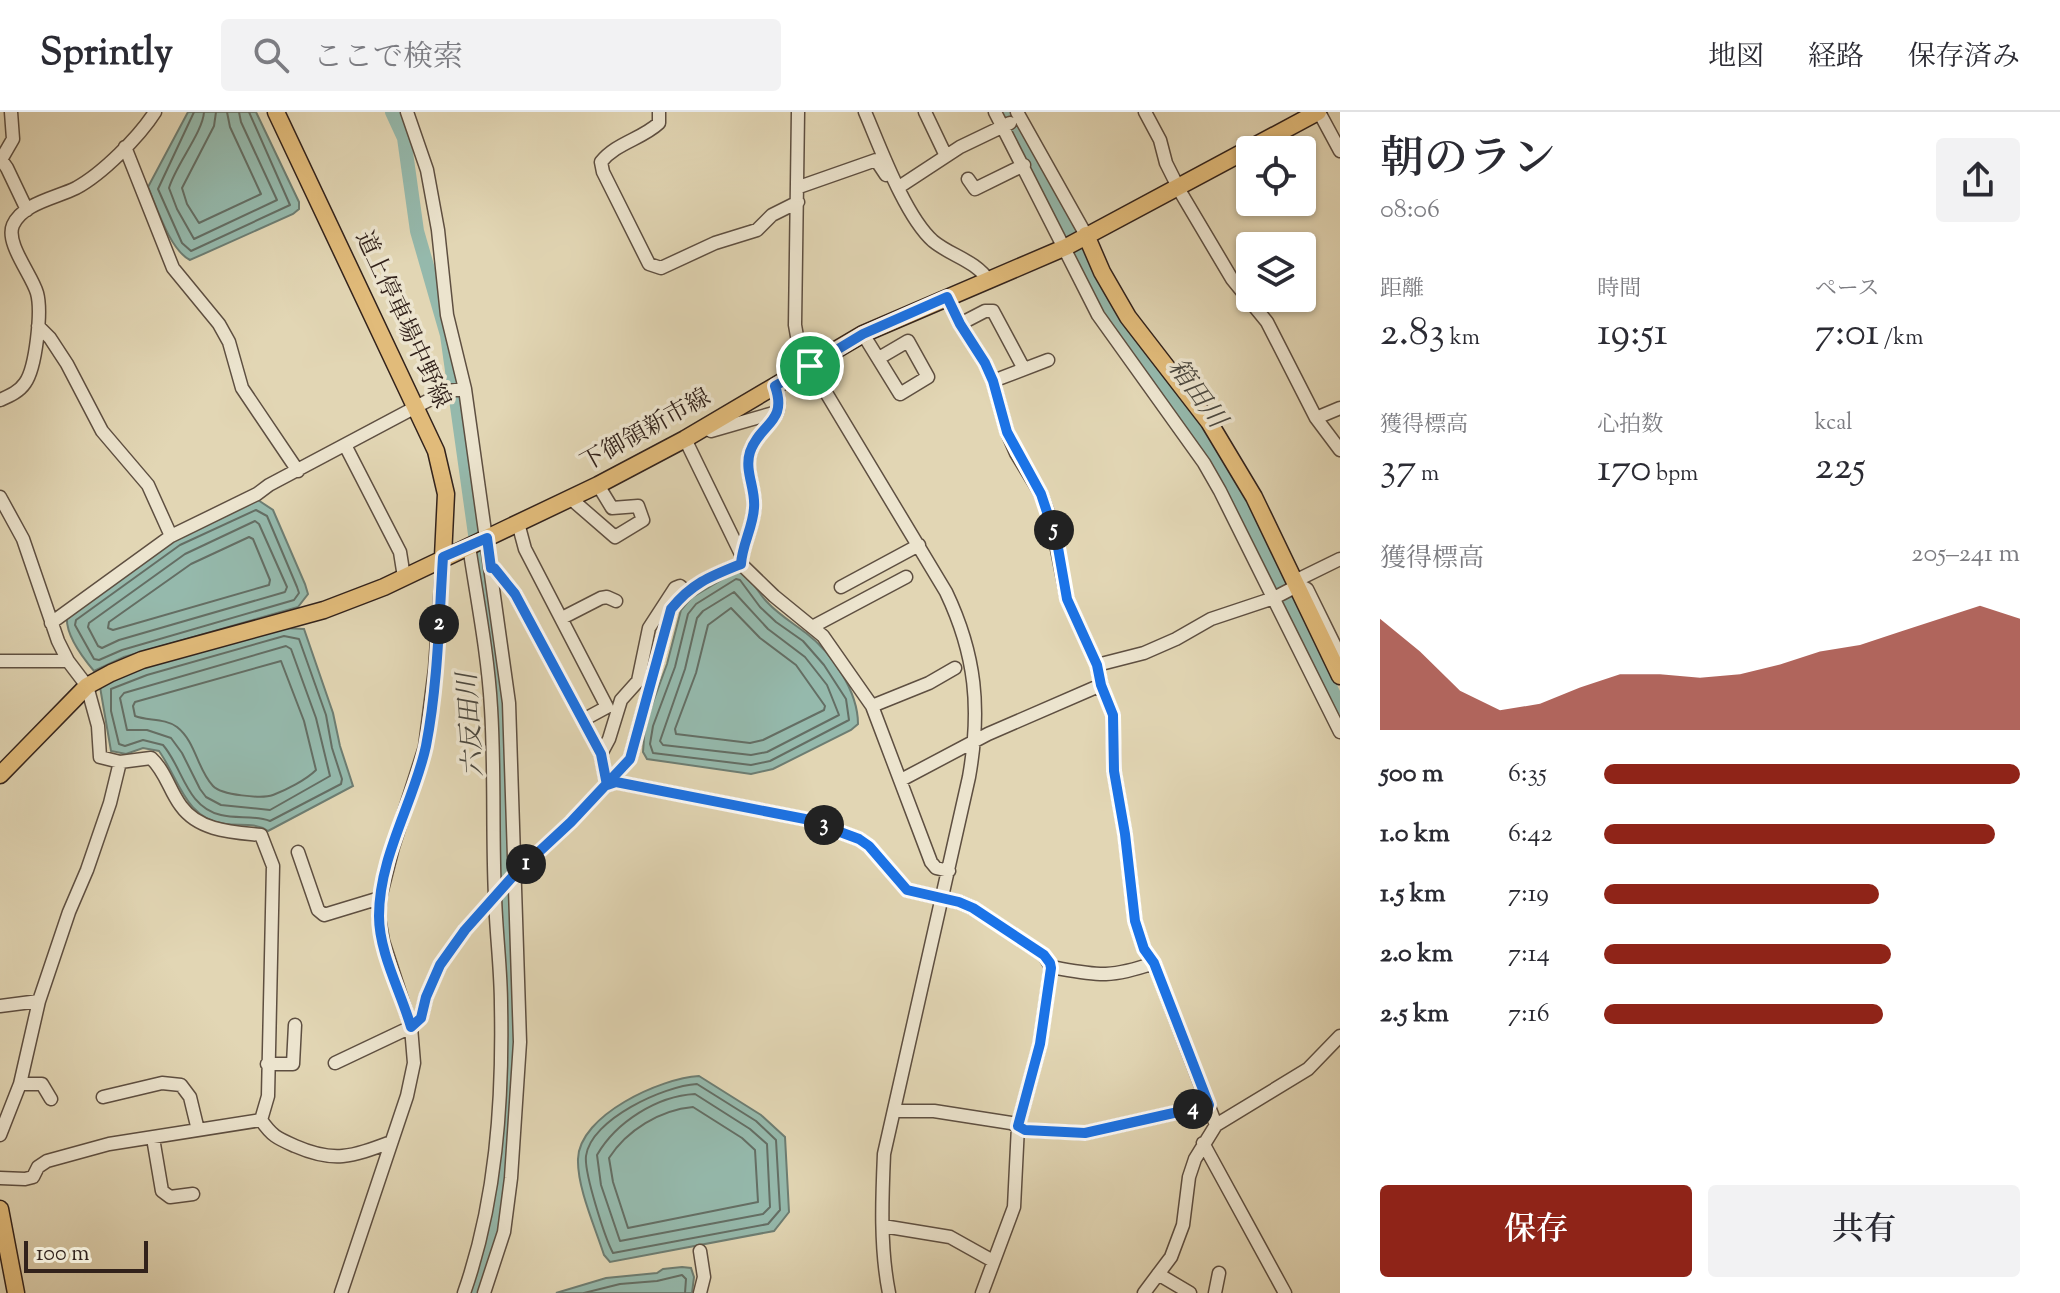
<!DOCTYPE html>
<html lang="ja">
<head>
<meta charset="utf-8">
<style>
  :root { --surface:#fff; --page:#f2f2f3; --text:#2b2b33; --muted:#7c7c81; --line:#e1e1e2; --accent:#8f2418 }
  body { margin:0; font-family:"Sorts Mill Goudy","Noto Serif JP",serif; background:var(--page); color:var(--text); height:100vh; display:flex; flex-direction:column; font-size:30px; white-space:nowrap }
  * { box-sizing:border-box; margin:0 }
  p { font-size:26px; color:var(--muted) }
  .icon { flex:none; width:44px; height:44px; fill:none; stroke:currentColor; stroke-width:2; stroke-linecap:round; stroke-linejoin:round }
  .map { position:relative; flex:1; overflow:hidden }
  .drawer { display:flex; flex-direction:column; background:var(--surface); width:720px }
  .drawer>* { flex:none }
  .controls { position:absolute; left:1236px; top:24px; display:grid; gap:16px }
  .controls a { display:grid; place-items:center; width:80px; height:80px; border-radius:8px; background:var(--surface); box-shadow:0 2px 6px #0004; font-size:40px }
  .scale { position:absolute; left:24px; bottom:20px; width:124px; box-sizing:border-box; padding-left:8px; border:4px solid #32221b; border-top:0; font-size:22px; line-height:28px; white-space:nowrap; color:#32221b; -webkit-text-stroke:6px #ece4ce; paint-order:stroke }
  .pin { position:absolute; display:grid; place-items:center; width:68px; height:68px; color:#fff; margin:-34px; border:4px solid #fff; border-radius:50%; box-shadow:0 2px 8px #0007 }
  .km { position:absolute; width:40px; height:40px; margin:-20px; border-radius:50%; background:#222; color:#fff; font-size:22px; line-height:40px; text-align:center }
  .round { display:grid; place-items:center; flex:none; width:84px; height:84px; border-radius:8px; background:var(--page) }
  .headline { display:flex; align-items:center; justify-content:space-between; height:136px; padding:0 40px }
  h1 { font-size:44px; font-weight:600; line-height:60px }
  .metrics { display:grid; grid-template-columns:repeat(3,1fr); gap:12px; height:136px; padding:8px 40px }
  .metrics div { display:grid; align-content:center }
  .metrics b { font-size:40px; font-weight:600 }
  .metrics small { font-size:22px; font-weight:400 }
  .metrics p { font-size:22px }
  .chart { height:224px; padding:16px 40px }
  .chart p { display:flex; justify-content:space-between }
  .chart svg { width:100%; height:144px; margin-top:8px; fill:var(--accent); opacity:.7 }
  .cta { display:flex; gap:16px; margin-top:auto; padding:16px 40px }
  .cta a { flex:1; height:92px; border-radius:8px; background:var(--accent); color:#fff; font-size:32px; font-weight:600; line-height:92px; text-align:center }
  .cta a+a { background:var(--page); color:var(--text) }
  ul { padding:0 40px; list-style:none; font-size:26px }
  li { display:grid; grid-template-columns:128px 96px 1fr; align-items:center; height:60px }
  li i { height:20px; border-radius:10px; background:var(--accent) }
  header { display:flex; align-items:center; gap:48px; box-sizing:border-box; height:112px; padding:0 40px; background:var(--surface); border-bottom:2px solid var(--line) }
  header strong { font-size:38px }
  nav { display:flex; gap:44px; margin-inline-start:auto; font-size:28px }
  .search { width:560px; height:72px; background:var(--page); display:flex; align-items:center; gap:20px; box-sizing:border-box; padding:0 28px; border-radius:8px; color:var(--muted); font-size:30px }
  main { display:flex; flex:1; min-height:0 }
  .map>svg:first-child { display:block }
  .water { fill:#95b9ac; stroke:#6d7d72; stroke-width:2 }
  .lines { fill:none; stroke-linecap:round; stroke-linejoin:round }
  .shore { stroke:#646e64; stroke-width:2 }
  .river { stroke:#95b9ac; stroke-width:14 }
  .minor-casing { stroke:#5e4f41; stroke-width:15 }
  .major-casing { stroke:#32221b; stroke-width:19 }
  .minor { stroke:#ece4ce; stroke-width:12 }
  .major { stroke:#e1bb7a; stroke-width:16 }
  .route-casing { stroke:#fff; stroke-width:16 }
  .route { stroke:#1a73e8; stroke-width:10 }
  .labels { text-anchor:middle; dominant-baseline:central; stroke-width:7; stroke-linejoin:round; paint-order:stroke }
  .street-label { font-size:24px; fill:#32221b; stroke:#ece4ce }
  .water-label { font-size:26px; font-style:italic; fill:#4b483f; stroke:#ece4ce }
</style>
</head>
<body>
<header>
<strong>Sprintly</strong>
<div class="search"><svg class="icon" aria-label="search" viewBox="0 0 24 24"><circle cx="10" cy="10" r="6"/><path d="M15 15l6 6"/></svg>ここで検索</div>
<nav><a>地図</a><a>経路</a><a>保存済み</a></nav>
</header>
<main>
<div class="map">
<svg width="1340" height="1181" viewBox="0 0 1340 1181">
  <rect width="100%" height="100%" fill="#e2d6b4"/>
  <filter id="stains"><feTurbulence type="fractalNoise" baseFrequency=".0025" numOctaves="4"/><feColorMatrix values="0 0 0 0 .2 0 0 0 0 .09 0 0 0 0 .02 0 0 0 .5 -.17"/></filter>
  <radialGradient id="worn" r=".72"><stop offset=".6" stop-color="#630" stop-opacity="0"/><stop offset="1" stop-color="#630" stop-opacity=".3"/></radialGradient>
  <path class="water" d="M188 0H256L299 90V97L293 102 190 148C170 138 157 96 148 75Z
    M258 388 273 398 305 472 308 482 298 495 124 545 94 559C83 546 65 522 67 504L175 426Z
    M738 458C751 464 757 480 767 490 779 503 793 511 806 521 832 541 858 579 858 612L851 618 773 657 751 662 647 647 643 640 645 612 667 552 681 498 691 486Z
    M284 516 304 517 333 601 340 634 353 674 268 719C254 710 241 714 225 712 185 707 179 667 159 639L143 636 126 642 111 639 100 575 116 565 144 555Z
    M699 964 761 1003 785 1025 789 1100 774 1119 610 1150 604 1143C595 1115 577 1075 578 1047 579 1003 661 966 699 964Z
    M682 1155 691 1156 694 1165 692 1181H556L606 1166 657 1161 663 1157Z"/>
  <g class="lines">
    <path class="shore" d="M194 0 158 77 182 131 191 139 290 93 249 0
      M204 0C203 20 175 54 169 76L177 97 194 127 277 88 241 10 239 0
      M216 0 214 14 182 76 187 92 199 111 261 82 230 15 227 0
      M256 398 267 404 297 475 299 481 294 488 122 538 99 548 94 547 75 513 76 508 180 433Z
      M255 409 259 412 287 475 285 480 119 528 102 536 98 534 88 515 89 511 185 442Z
      M249 425 253 427 270 468 269 473 113 518 108 516 109 510 191 452Z
      M736 467 740 468 760 495 776 510 803 529 824 553 846 587 849 608 770 649 751 653 653 641 650 632 653 614 675 555 688 502 696 492Z
      M734 480 768 517 805 545 827 573 839 603 767 640 751 643 663 633 660 629 685 557 697 506 703 499Z
      M731 496 760 526 796 553 825 594 824 598 763 628 750 631 676 622 675 617 696 561 708 513Z
      M284 524 299 527 326 603 332 636 342 667 341 672 270 709C254 703 237 707 221 703 186 695 183 656 163 633L143 628 125 634 119 632 111 599V577L147 563Z
      M286 534 291 537 316 606 330 664 270 698 221 693 206 685 200 677 182 641 171 626 147 618H127L120 586 124 581Z
      M281 549 304 609 316 658C306 668 286 678 273 683 262 687 221 683 213 674 197 657 196 630 177 615 165 606 147 609 135 604L133 594 135 590Z
      M697 972 756 1009 776 1028 780 1098 768 1112 613 1141C605 1126 584 1061 586 1044 591 1007 664 974 697 972Z
      M695 982 750 1017 767 1032 770 1095 763 1102 620 1129 601 1073 597 1043C616 1010 657 984 695 982Z
      M693 995 742 1026 755 1038 758 1090 628 1116 613 1070 609 1046C627 1018 660 998 693 995Z
      M584 1181 620 1172 657 1169 682 1163 686 1167 685 1181"/>
    <path class="river" d="M392 0 404 26 417 119 447 223 497 579 504 709 512 953 491 1135 476 1181
      M1006 0 1125 224 1195 316 1229 369 1340 595"/>
    <g class="minor-casing">
      <path id="minor" d="M407 0 427 58 438 118 447 203 465 277 509 591 520 930 511 1066 504 1120 484 1181
        M659 0V11C642 27 616 31 601 50L603 60 649 152 661 156 715 131 757 118 772 103 798 90
        M798 0 795 213 798 230 810 254 946 480C976 543 981 597 969 665L884 1042C882 1087 880 1136 889 1181
        M865 0C880 35 905 104 933 129 951 144 975 148 989 169
        M925 0 946 44
        M995 0 1098 203 1204 351 1220 379 1340 620
        M1017 0 1086 123
        M1145 0 1160 28 1166 51 1181 81 1232 167 1267 210 1316 306 1340 338
        M1319 0 1340 39
        M125 35 173 156 219 212 229 230 242 276 298 359
        M0 46 7 56 27 98
        M2 46 13 27 11 0
        M968 67 975 77 1024 53
        M799 75 876 48 886 63
        M899 75 960 35 1010 11
        M947 185 960 212 985 251 993 269 1007 320 1016 341 1041 382 1052 412 1067 487 1097 553 1101 573 1113 603 1114 659 1125 722 1135 809 1144 837 1154 851 1216 1013
        M960 212 985 199H993L1024 257
        M38 214 50 226 67 252 102 319 148 373 171 424
        M863 222 900 282 928 265 908 229 879 246
        M993 269 1048 248
        M775 274C789 310 760 311 750 340 744 359 756 377 754 396 753 415 742 433 741 452L774 484 823 524 872 594 931 750 936 756 949 759
        M0 288C9 284 19 280 25 271 36 256 42 199 37 181 32 163 5 131 13 113 23 91 56 86 76 76 102 62 139 25 155 0
        M1316 306 1340 296
        M706 315 711 319 777 300
        M685 327 741 442
        M345 333 400 440 404 465
        M0 385 23 427 58 529 68 549 87 574 98 614 100 645 120 650 151 646C166 660 169 678 181 694 199 719 232 720 261 723L273 754 268 984 261 1008
        M570 386 615 425 643 408 638 394 612 396 598 373
        M518 411 525 437 607 595 583 608
        M491 456H494L515 482 601 642 607 673
        M1293 470 1307 477 1340 544
        M1293 470 1340 447
        M841 475 919 433
        M562 506 601 486 607 485 616 489
        M51 511 171 424 257 382 269 373 446 279 465 277
        M812 515 906 465
        M0 549H68
        M1097 553 1144 541 1176 527 1211 507 1274 486 1295 475
        M872 594 929 571 955 556
        M601 642 609 627 621 588 638 569 649 516 675 476 680 474 686 479
        M901 668 988 622 1101 573
        M607 673 616 670 805 707 859 727 869 734 907 778 959 790 973 796 1044 843 1051 855 1040 932 1018 1014 1014 1095 982 1181
        M298 740 318 798 324 803 380 786
        M1051 855C1097 863 1108 867 1154 851
        M0 894 39 889
        M335 951 411 915 421 906 426 885 440 853 465 818 515 762 571 710 630 647 671 497C692 471 711 464 741 452
        M267 952H293L295 913
        M20 972H42L51 987
        M103 985 162 971 181 973 190 985 198 1018
        M894 999H934L1011 1011 1025 1018 1085 1021 1209 993
        M261 1008C272 1024 277 1026 295 1034 334 1051 351 1045 391 1030
        M0 1023 20 972 39 889 69 800 87 758 110 691 120 650
        M153 1026 162 1079 170 1085 193 1082
        M1203 1031 1285 1181
        M0 1066 25 1067 33 1065 38 1055 47 1049 109 1032 261 1008
        M883 1114 950 1125 993 1149
        M1158 1162 1190 1181
        M341 1181 407 984 414 951 411 915 383 829 379 806 380 786 393 735 425 635 435 557 443 445
        M464 1181C496 1090 503 990 501 893 501 857 496 821 495 784 492 722 495 659 491 596 488 542 477 487 469 434
        M700 1181 704 1165 700 1139
        M1144 1181 1171 1145 1183 1113 1189 1065 1195 1047 1216 1013 1308 957 1340 924
        M1215 1181 1219 1161"/>
    </g>
    <g class="major-casing">
      <path id="major" d="M276 0 436 339 446 382 443 445
        M1086 123 1102 160 1128 205 1209 310 1254 385 1340 564
        M0 663 87 574 111 561 142 548 324 498 384 475 598 373 685 327 863 222 1066 135 1318 0
        M0 1097 16 1181"/>
    </g>
    <use href="#minor" class="minor"/>
    <use href="#major" class="major"/>
  </g>
  <g class="lines">
    <g class="route-casing">
      <path id="route" d="M810 254 775 274C788 311 760 311 750 340 744 359 756 377 754 396 753 415 742 433 741 452 711 464 692 471 671 497L630 647 571 710 515 762 465 818 440 853 426 885 421 906 411 915C401 880 379 841 379 804 379 744 414 690 426 634 438 572 439 507 443 445L487 426 491 456H494L515 482 601 642 607 673 616 670 805 707 859 727 869 734 907 778 959 790 973 796 1044 843 1050 851 1051 856 1040 932 1018 1014 1025 1018 1085 1021 1209 993 1154 851 1144 837 1135 809 1125 722 1114 659 1113 603 1101 573 1097 553 1067 487 1057 430 1041 382 1007 320 993 269 985 251 960 212 947 185 863 222 810 254"/>
    </g>
    <use href="#route" class="route"/>
  </g>
  <g class="labels">
    <g class="street-label">
      <text transform="translate(402 208) rotate(65)">道上停車場中野線</text>
      <text transform="translate(646 319) rotate(-29)">下御領新市線</text>
    </g>
    <g class="water-label">
      <text transform="translate(1196 282) rotate(54)">箱田川</text>
      <text transform="translate(472 613) rotate(-94)">六反田川</text>
    </g>
  </g>
  <rect width="100%" height="100%" filter="url(#stains)"/>
  <rect width="100%" height="100%" fill="url(#worn)"/>
</svg>
<div class="controls">
<a><svg class="icon" aria-label="locate" viewBox="0 0 24 24"><circle cx="12" cy="12" r="6"/><path d="M12 2v4M12 18v4M2 12h4M18 12h4"/></svg></a>
<a><svg class="icon" aria-label="layers" viewBox="0 0 24 24"><path d="M12 4l9 5-9 5-9-5zM3 14l9 5 9-5"/></svg></a>
</div>
<div class="scale">100 m</div>
<div class="pin" style="left:810px;top:254px;background:#1e9e55"><svg class="icon" aria-label="arrive" viewBox="0 0 24 24"><path d="M6 21V4h12l-3 4 3 4H6"/></svg></div>
<b class="km" style="left:526px;top:752px">1</b>
<b class="km" style="left:439px;top:512px">2</b>
<b class="km" style="left:824px;top:713px">3</b>
<b class="km" style="left:1193px;top:997px">4</b>
<b class="km" style="left:1054px;top:418px">5</b>
</div>
<section class="drawer">
<div class="headline"><div><h1>朝のラン</h1><p>08:06</p></div><a class="round"><svg class="icon" aria-label="share" viewBox="0 0 24 24"><path d="M12 15V3M7 8l5-5 5 5M5 13v7h14v-7"/></svg></a></div>
<div class="metrics">
<div><p>距離</p><b>2.83<small> km</small></b></div>
<div><p>時間</p><b>19:51</b></div>
<div><p>ペース</p><b>7:01<small> /km</small></b></div>
</div>
<div class="metrics">
<div><p>獲得標高</p><b>37<small> m</small></b></div>
<div><p>心拍数</p><b>170<small> bpm</small></b></div>
<div><p>kcal</p><b>225</b></div>
</div>
<div class="chart"><p><span>獲得標高</span>205–241 m</p>
<svg viewBox="0 0 160 44" preserveAspectRatio="none"><path d="M0 44V10L10 20L20 32L30 38L40 36L50 31L60 27L70 27L80 28L90 27L100 24L110 20L120 18L130 14L140 10L150 6L160 10V44z"/></svg>
</div>
<ul>
<li><b>500 m</b>6:35<i style="width:100%"></i></li>
<li><b>1.0 km</b>6:42<i style="width:94%"></i></li>
<li><b>1.5 km</b>7:19<i style="width:66%"></i></li>
<li><b>2.0 km</b>7:14<i style="width:69%"></i></li>
<li><b>2.5 km</b>7:16<i style="width:67%"></i></li>
</ul>
<div class="cta"><a>保存</a><a>共有</a></div>
</section>
</main>
</body>
</html>
